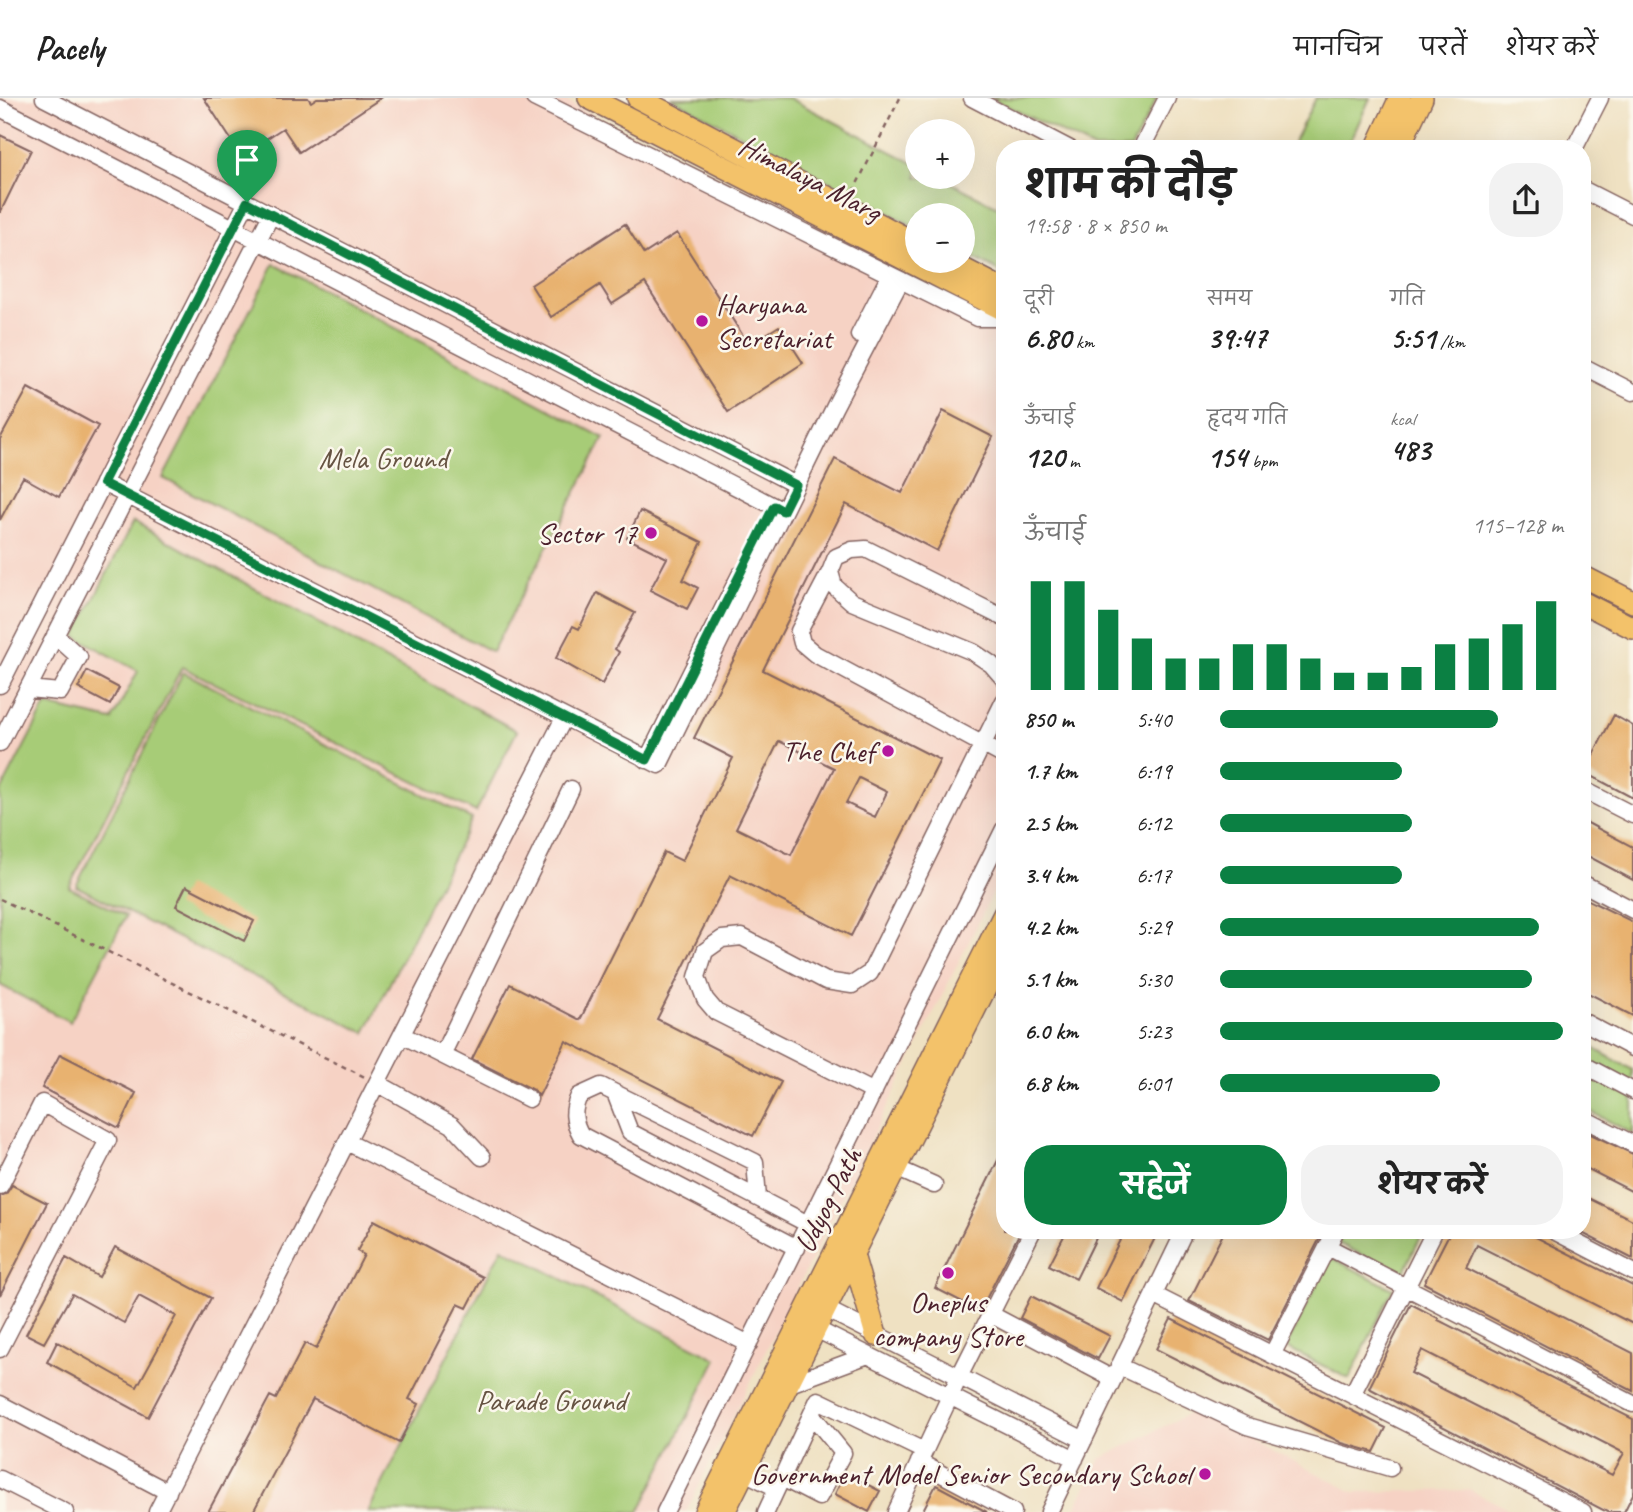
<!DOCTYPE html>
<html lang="hi">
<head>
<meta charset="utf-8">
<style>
  :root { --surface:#fff; --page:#f2f2f2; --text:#222; --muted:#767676; --line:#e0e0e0; --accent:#0b8043 }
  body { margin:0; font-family:Caveat,"Playpen Sans Deva",sans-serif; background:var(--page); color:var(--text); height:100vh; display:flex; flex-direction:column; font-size:26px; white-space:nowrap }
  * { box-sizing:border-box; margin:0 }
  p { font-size:23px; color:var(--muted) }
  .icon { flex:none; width:38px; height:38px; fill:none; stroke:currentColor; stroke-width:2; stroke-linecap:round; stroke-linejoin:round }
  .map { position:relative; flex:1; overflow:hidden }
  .drawer { position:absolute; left:996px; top:42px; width:595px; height:1099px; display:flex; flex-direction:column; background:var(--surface); border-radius:28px; box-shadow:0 7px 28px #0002 }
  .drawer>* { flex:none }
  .tools { position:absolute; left:905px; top:21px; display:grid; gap:14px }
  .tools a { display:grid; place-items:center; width:70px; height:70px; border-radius:50%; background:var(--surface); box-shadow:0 7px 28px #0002; font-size:35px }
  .pin { position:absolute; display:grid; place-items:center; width:60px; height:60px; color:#fff; margin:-72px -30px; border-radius:50% 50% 50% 0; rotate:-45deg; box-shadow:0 0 7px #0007 }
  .pin .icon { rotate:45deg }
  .round { display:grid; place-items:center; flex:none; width:74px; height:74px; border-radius:28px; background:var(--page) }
  .overview { display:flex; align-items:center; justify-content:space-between; height:119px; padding:0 28px }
  h1 { font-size:38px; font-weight:700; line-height:52px }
  .metrics { display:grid; grid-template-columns:repeat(3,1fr); gap:10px; height:119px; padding:7px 28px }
  .metrics div { display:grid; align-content:center }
  .metrics b { font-size:30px; font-weight:700 }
  .metrics small { font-size:19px; font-weight:400 }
  .metrics p { font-size:19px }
  .chart { height:196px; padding:14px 28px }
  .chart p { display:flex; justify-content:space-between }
  .chart svg { width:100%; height:126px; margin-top:7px; stroke:var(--accent); stroke-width:6 }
  .button { display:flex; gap:14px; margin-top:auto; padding:14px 28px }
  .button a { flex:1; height:80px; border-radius:28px; background:var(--accent); color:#fff; font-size:28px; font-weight:700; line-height:80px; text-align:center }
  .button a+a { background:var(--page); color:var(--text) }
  ul { padding:0 28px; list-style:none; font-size:23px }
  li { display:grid; grid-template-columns:112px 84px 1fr; align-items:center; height:52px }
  li i { height:18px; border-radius:9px; background:var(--accent) }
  header { display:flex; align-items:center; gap:42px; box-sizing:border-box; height:98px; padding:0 35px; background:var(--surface); border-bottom:2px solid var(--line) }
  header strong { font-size:33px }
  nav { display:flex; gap:38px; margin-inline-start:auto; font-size:24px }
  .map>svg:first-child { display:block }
  .built { fill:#f6d2c4 }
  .green { fill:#a7cc77; stroke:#787651; stroke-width:2 }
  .building { fill:#e8b270; fill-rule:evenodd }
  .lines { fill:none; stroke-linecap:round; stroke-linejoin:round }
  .minor-casing { stroke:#846360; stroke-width:19 }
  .major-casing { stroke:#846360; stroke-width:24 }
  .path { stroke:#846360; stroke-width:2.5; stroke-dasharray:5 5; stroke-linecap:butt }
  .minor { stroke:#fff; stroke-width:16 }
  .major { stroke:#f3c26a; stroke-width:21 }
  .route-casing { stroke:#fff; stroke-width:14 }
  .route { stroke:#0b8043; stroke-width:9 }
  .poi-dot { fill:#b5179e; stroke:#fbf7ec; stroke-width:2.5 }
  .labels { text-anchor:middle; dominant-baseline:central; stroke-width:5; stroke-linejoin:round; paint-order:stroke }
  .street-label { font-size:30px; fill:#4a1f2b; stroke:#fbf7ec }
  .poi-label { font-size:30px; fill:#4a1f2b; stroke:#fbf7ec; text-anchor:end }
  .park-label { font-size:30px; fill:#665342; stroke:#fbf7ec }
</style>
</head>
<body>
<header>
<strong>Pacely</strong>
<nav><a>मानचित्र</a><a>परतें</a><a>शेयर करें</a></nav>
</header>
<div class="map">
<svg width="1633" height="1414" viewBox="0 0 1633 1414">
  <rect width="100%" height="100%" fill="#fbf7ec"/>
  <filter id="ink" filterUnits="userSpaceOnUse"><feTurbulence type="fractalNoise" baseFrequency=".0143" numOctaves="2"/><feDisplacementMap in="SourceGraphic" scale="14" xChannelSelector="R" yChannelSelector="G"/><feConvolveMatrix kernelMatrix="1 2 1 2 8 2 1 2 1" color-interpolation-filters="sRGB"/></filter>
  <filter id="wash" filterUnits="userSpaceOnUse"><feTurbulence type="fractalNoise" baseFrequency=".00686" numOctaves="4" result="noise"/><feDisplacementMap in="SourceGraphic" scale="28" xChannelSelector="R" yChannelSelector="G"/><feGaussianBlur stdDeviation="1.57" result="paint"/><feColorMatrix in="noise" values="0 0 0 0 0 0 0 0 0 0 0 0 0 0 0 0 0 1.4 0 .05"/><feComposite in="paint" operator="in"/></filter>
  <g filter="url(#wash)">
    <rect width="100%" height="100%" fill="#efe1c2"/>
    <path class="built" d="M0 0H560L1004 231V773L686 1414H0Z
      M1196 1312 1353 1394 1470 1392 1515 1414H1073L1100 1361Z"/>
    <path class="green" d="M671 0H789L917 67V79H940L1004 112V176L963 154 962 117H917V130Z
      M991 0H1157L1131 51H1094Z
      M1316 0H1370L1347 51H1290Z
      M274 166 604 340 492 554 163 380Z
      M133 424 517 633 476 714 182 569 69 789 126 818 70 924 0 887V695L46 607 112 622 138 573 75 538Z
      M183 574 472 721 365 935 76 788Z
      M1582 944 1633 972V1036L1582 1009Z
      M1344 1132H1424L1402 1177 1338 1145Z
      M502 1150 717 1261 639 1414H368Z
      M1330 1159 1393 1191 1349 1281 1286 1249Z"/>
    <g id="blocks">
      <path class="building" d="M204 0H308L311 4 317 0H381L299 54 283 30 241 57Z
        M0 37 31 52 0 115Z
        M625 126 644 156 677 135 749 247 779 228 803 265 728 314 645 185 612 206 600 187 551 219 531 187Z
        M28 290 98 328 59 399 23 379 0 422V341Z
        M943 313 993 339 937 453 846 406 763 572 940 662 851 838 730 777 657 921 781 984 753 1038 566 943 539 998 534 992 472 961 510 886 580 922 664 754 682 763 733 660 694 640 835 361 902 395ZM779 643 834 670 791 757 736 730ZM859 680 887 694 875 719 846 705Z
        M640 413 702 444 683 482 698 490 687 511 650 492 667 460 627 440Z
        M597 495 635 515 615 551 619 554 602 586 556 560 573 528 579 531Z
        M87 573 119 590 110 607 78 590Z
        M1614 617 1633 628V700L1584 674Z
        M1582 722 1633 749V782L1582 755Z
        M186 788 254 823 244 843 176 808Z
        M1582 799 1633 824V918L1582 892Z
        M60 956 136 995 119 1030 42 990Z
        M1582 1032 1633 1056V1094L1582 1068Z
        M1004 1050V1132H1021L980 1213 935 1190Z
        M12 1087 47 1105 0 1197V1098L6 1096Z
        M1582 1097 1633 1122V1161L1582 1135Z
        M374 1122 483 1179 467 1210 458 1206 409 1301 419 1306 399 1345 313 1301 253 1414H208L270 1298 276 1301 305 1245 316 1251 364 1157 357 1153Z
        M1067 1132H1100L1076 1181 1049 1167Z
        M1125 1132H1159L1123 1204 1096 1190Z
        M1225 1132H1324L1268 1242 1189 1203Z
        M1451 1132H1522L1633 1188V1226L1477 1147 1466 1170 1633 1255V1293L1424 1185Z
        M115 1149 211 1200 148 1319 47 1264 57 1244 137 1289 176 1218 139 1198 124 1225 72 1196 44 1245 26 1236 66 1160 99 1179Z
        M1031 1198 1110 1238 1098 1261 1020 1220Z
        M1411 1206 1438 1220V1222L1633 1321V1396L1624 1414H1607L1369 1290ZM1422 1252 1624 1355 1612 1377 1411 1275Z
        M1171 1221 1386 1330 1374 1354 1342 1345 1156 1251Z
        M845 1375 880 1393 869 1414 835 1396Z
        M936 1387 987 1414H922Z"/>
    </g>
  </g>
  <g filter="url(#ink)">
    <use href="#blocks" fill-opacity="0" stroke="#846360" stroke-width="2"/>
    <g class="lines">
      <g class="minor-casing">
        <path id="minor" d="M44 0 796 387
          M534 0 977 220H1004
          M972 0 1070 51
          M0 10 783 413
          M1141 51 1167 0
          M1574 51 1600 0
          M1582 91 1633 117
          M859 237 890 177
          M1582 268 1633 294
          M103 385 659 667 835 308 901 182
          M830 474 799 533 802 545 815 556 1004 658
          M1004 520 866 451 852 452 836 459 830 474 834 488 852 504 973 554 991 566 1004 581
          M0 587 247 104
          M28 591 60 594 79 559 55 537
          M0 645 271 117
          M647 662 740 477
          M1582 691 1633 717
          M1582 785 1633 812
          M1582 923 1633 950
          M402 937 529 1001
          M442 957 571 691
          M1582 966 1633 993
          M377 985 452 1027 482 1059
          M874 994 716 914 705 901 697 879 705 853 722 841 742 839 826 883 852 887 870 875 1004 603
          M615 995 755 1064 758 1100
          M1582 1020 1633 1046
          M347 1044 749 1246
          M896 1070 934 1087
          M0 1088 42 1005 108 1042 0 1251
          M1552 1132 1633 1174
          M1328 1149 1633 1306
          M797 1150 581 1037C573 1023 572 1013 579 998L601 988 615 995 630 1034 808 1126
          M1154 1197 1583 1414
          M826 1211 1084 1342
          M990 1216 1113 1281
          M816 1231 1075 1361
          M1272 1257 1336 1132
          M1119 1268 1247 1328 1390 1370
          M787 1287 868 1257
          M1352 1297 1435 1132
          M0 1306 168 1394
          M919 1364 1013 1414
          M744 1374 777 1390
          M782 1380 819 1399 843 1355 812 1317
          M0 1381 65 1414
          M157 1414 564 620
          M665 1414 1004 731
          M766 1414 818 1302 924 1353
          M896 1414 959 1279 1033 1132
          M1049 1414 1185 1132"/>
      </g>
      <g class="major-casing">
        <path id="major" d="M589 0 1004 212
          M638 0 917 146
          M1376 51 1400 0
          M1398 51 1422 0
          M948 163 1004 192
          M1582 478 1633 504
          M1582 504 1633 530
          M853 1157 876 1237
          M705 1414 1004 816
          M724 1414 1004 853"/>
      </g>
      <path class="path" d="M853 94 900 0
        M0 801 365 979"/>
      <use href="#minor" class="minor"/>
      <use href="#major" class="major"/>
    </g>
  </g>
  <g class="lines" filter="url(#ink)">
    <g class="route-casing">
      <path id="route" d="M247 104 796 387 783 413 774 408 647 662 103 385Z"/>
    </g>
    <use href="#route" class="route"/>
  </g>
  <g class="poi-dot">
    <circle cx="702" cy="223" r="7"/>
    <circle cx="651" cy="435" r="7"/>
    <circle cx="888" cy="653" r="7"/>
    <circle cx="948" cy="1175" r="7"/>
    <circle cx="1205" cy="1376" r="7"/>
  </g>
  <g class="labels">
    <g class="street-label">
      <text transform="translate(810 80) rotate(27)">Himalaya Marg</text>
      <text transform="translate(828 1102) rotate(-63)">Udyog Path</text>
    </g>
    <g class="poi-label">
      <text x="716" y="206" text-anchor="start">Haryana<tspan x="716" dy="34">Secretariat</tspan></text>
      <text x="637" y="435">Sector 17</text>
      <text x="874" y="653">The Chef</text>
      <text x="948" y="1204" text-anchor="middle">Oneplus<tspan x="948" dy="34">company Store</tspan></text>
      <text x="1191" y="1376">Government Model Senior Secondary School</text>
    </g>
    <g class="park-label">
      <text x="383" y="360">Mela Ground</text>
      <text x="551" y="1302">Parade Ground</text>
    </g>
  </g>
</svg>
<div class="tools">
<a>+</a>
<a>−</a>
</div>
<div class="pin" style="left:247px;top:104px;background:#1e9e55"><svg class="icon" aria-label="arrive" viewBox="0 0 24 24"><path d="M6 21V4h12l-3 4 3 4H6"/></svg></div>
<section class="drawer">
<div class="overview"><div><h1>शाम की दौड़</h1><p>19:58 · 8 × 850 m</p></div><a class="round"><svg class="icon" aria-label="share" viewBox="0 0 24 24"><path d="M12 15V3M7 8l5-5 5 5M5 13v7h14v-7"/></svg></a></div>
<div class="metrics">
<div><p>दूरी</p><b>6.80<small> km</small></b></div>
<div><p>समय</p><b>39:47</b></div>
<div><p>गति</p><b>5:51<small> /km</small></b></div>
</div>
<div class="metrics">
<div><p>ऊँचाई</p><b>120<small> m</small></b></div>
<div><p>हृदय गति</p><b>154<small> bpm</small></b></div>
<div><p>kcal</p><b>483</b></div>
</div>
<div class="chart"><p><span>ऊँचाई</span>115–128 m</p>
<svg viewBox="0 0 160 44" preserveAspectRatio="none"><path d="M5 44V6M15 44V6M25 44V16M35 44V26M45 44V33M55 44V33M65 44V28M75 44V28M85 44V33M95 44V38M105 44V38M115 44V36M125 44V28M135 44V26M145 44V21M155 44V13"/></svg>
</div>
<ul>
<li><b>850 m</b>5:40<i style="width:81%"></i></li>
<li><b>1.7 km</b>6:19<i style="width:53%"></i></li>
<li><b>2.5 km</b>6:12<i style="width:56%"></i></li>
<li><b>3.4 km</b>6:17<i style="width:53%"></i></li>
<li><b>4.2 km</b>5:29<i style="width:93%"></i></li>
<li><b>5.1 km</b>5:30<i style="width:91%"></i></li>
<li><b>6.0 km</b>5:23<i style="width:100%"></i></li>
<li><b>6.8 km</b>6:01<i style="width:64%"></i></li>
</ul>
<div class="button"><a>सहेजें</a><a>शेयर करें</a></div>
</section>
</div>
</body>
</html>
